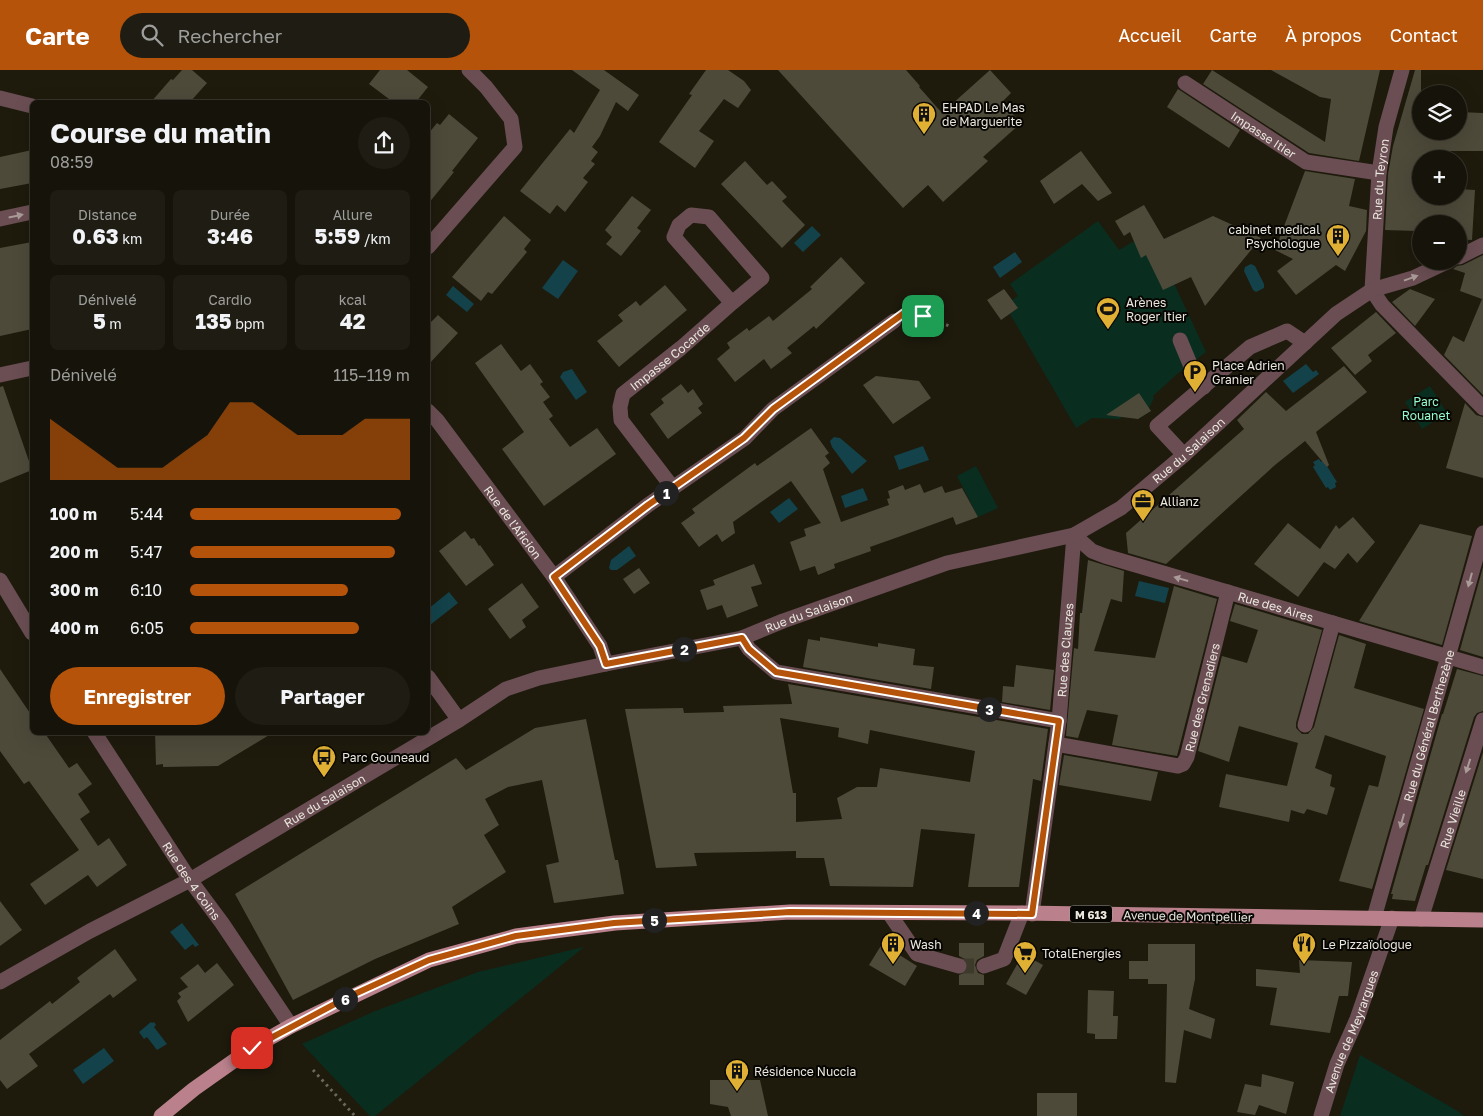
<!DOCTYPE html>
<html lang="fr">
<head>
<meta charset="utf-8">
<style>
  :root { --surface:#16140a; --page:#1f1d13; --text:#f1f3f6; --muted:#9e9e9c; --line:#35332b; --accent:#b45309 }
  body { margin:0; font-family:"Golos Text",sans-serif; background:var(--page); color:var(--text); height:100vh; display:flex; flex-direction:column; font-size:19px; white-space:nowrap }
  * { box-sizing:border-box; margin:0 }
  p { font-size:16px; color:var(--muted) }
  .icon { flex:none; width:28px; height:28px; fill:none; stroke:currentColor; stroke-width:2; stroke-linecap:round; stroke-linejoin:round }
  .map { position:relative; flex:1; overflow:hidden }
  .sheet { position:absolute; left:30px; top:30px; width:400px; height:635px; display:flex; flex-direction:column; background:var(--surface); border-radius:8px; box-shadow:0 5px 20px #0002,0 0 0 1px var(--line) }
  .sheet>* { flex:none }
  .controls { position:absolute; left:1412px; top:15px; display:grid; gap:10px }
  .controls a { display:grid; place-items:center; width:55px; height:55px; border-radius:50%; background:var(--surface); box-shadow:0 5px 20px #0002,0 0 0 1px var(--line); font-size:25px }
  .pin { position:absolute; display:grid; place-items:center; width:42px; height:42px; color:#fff; margin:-21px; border-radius:10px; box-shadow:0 2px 8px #0006 }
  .km { position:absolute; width:25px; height:25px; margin:-12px; border-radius:50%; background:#222; color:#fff; font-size:14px; line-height:25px; text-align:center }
  .round { display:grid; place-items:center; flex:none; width:52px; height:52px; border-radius:26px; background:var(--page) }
  .overview { display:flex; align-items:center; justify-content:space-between; height:85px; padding:0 20px }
  h1 { font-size:28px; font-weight:700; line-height:38px }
  .stats { display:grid; grid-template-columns:repeat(3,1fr); gap:8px; height:85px; padding:5px 20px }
  .stats div { display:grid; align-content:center; border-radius:8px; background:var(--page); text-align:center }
  .stats b { font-size:21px; font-weight:700 }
  .stats small { font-size:14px; font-weight:400 }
  .stats p { font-size:14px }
  .chart { height:140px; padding:10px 20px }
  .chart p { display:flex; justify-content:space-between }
  .chart svg { width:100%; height:90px; margin-top:5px; fill:var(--accent); opacity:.7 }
  .primary-button { display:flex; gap:10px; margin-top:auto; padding:10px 20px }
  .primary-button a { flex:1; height:58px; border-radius:30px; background:var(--accent); color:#fff; font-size:20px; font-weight:700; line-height:58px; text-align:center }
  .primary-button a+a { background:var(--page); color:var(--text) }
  ul { padding:0 20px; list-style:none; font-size:16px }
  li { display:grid; grid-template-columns:80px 60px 1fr; align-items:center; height:38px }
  li i { height:12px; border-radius:6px; background:var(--accent) }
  header { display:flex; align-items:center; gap:30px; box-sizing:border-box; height:70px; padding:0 25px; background:var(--accent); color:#fff }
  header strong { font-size:24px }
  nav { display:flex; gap:28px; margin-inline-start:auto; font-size:18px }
  .search { width:350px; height:45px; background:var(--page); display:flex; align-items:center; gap:12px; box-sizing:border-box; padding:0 18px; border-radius:28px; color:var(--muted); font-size:19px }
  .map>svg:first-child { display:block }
  .green { fill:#092e1f }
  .water { fill:#13424a }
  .building { fill:#4e4a3a; fill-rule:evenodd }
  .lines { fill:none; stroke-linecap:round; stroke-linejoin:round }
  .minor-tunnel { stroke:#3d3a2c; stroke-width:15; stroke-dasharray:15 8; stroke-linecap:butt }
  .path { stroke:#6b685c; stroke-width:3; stroke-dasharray:2.5 4; stroke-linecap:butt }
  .minor { stroke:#6a4e53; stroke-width:15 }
  .major { stroke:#ba808b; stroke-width:15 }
  .oneway { fill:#aa9a98 }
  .route-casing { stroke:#fff; stroke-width:10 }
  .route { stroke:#b45309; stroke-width:6 }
  .labels { text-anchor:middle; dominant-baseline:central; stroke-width:4; stroke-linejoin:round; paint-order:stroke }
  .shield { fill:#070602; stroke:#a6a49c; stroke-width:1 }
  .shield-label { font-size:11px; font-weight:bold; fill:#eae7de }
  .poi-label { font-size:12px; fill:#eae7de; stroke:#070602; text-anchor:start }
  .street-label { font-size:12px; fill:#eae7de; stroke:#070602 }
  .park-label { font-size:12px; fill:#96fcce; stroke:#070602 }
</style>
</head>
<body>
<header>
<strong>Carte</strong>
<div class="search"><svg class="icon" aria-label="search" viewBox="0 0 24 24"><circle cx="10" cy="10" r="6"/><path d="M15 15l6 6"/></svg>Rechercher</div>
<nav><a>Accueil</a><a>Carte</a><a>À propos</a><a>Contact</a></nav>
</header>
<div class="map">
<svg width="1483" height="1046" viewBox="0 0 1483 1046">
  <rect width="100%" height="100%" fill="#1e1b0d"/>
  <path class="green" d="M1098 151 1119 180 1150 162 1206 282 1176 305 1153 326 1154 328 1149 338 1151 341 1138 349 1136 347H1124L1123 346 1119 349 1092 348 1076 358 1010 244 1018 238 1012 230 1018 226 1010 214Z
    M1430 316 1447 343 1422 359 1405 332Z
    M976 396 998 438 978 447 957 406Z
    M584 877 375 1046H370L302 974 373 942 478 902Z
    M1360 985 1456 1040 1464 1046H1340Z"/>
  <path class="water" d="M812 156 821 165 803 182 794 173Z
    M1015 182 1022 192 1000 208 993 197Z
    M563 190 578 201 558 229 542 218Z
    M1251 194 1255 196 1264 214V218L1256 222 1253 220 1244 201 1245 197Z
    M453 216 474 234 467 242 446 225Z
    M1306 294 1313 302 1316 300 1319 304 1293 323 1283 311Z
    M572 299 587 322 576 330 560 307 563 302Z
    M834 367 840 368 867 391 852 404 832 377 830 371Z
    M923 376 929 390 899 400 894 386Z
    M1319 389 1321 392 1323 390 1337 412 1335 413 1336 417 1330 420 1328 417 1326 418 1313 397 1315 395 1313 392Z
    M863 418 868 430 845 438 841 426Z
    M789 428 798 439 779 453 770 442Z
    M629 476 636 486 617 500H611L609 498 611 490Z
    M1139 511 1169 518 1165 533 1135 526Z
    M449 522 458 533 430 555 428 552V539Z
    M182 853 199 875 195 877 193 874 185 880 170 862Z
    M151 952 152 953 154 952 156 955 154 957 167 974 157 980 147 967 144 969 139 962Z
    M104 978 114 991 83 1014 73 1000Z"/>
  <path class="building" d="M182 0H192L207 13 190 32H151L171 9 173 10Z
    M380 0H407L428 17 416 32H393L369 14Z
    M572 0H604L639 25 628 41 616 32 600 66 592 77 598 82 591 91 595 94 583 108 588 112 565 142 557 135 550 144 520 121 570 59 574 63 600 20Z
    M706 0H728L744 11 751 20 738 38 724 29 699 61 714 71 695 98 659 72 692 25 689 24Z
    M778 0H906L920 16 919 17 942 43 990 0 1011 23 1002 32 1021 53 983 87 988 91 943 132 928 115 903 138Z
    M1212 0 1325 72 1331 29 1320 27 1271 0H1380L1359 91 1309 83 1203 14Z
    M1415 0H1421V61H1459V42L1483 43V81H1443L1442 89H1421V126H1459V119L1475 120 1472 170 1459 169V154H1419L1417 161 1385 160 1388 104 1393 76Z
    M1178 19 1240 60 1229 78 1167 37Z
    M449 44 478 68 452 101 454 102 428 134V64L437 53 440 55Z
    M32 80V113L0 119V87Z
    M1081 81 1112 123 1098 131 1082 114 1054 134 1040 111Z
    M745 91 767 115 772 111 787 127 782 131 805 155 782 178 721 114Z
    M1305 101 1355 109 1349 136 1367 140 1366 161 1345 201 1336 195 1296 225 1277 201 1293 189 1275 180Z
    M632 126 651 140 637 158 641 161 621 186 606 174 612 167 605 160Z
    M1144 135 1164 169 1213 146 1261 168 1205 236 1191 207 1163 220 1146 185 1141 188 1130 162 1124 166 1115 151Z
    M504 146 531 170 524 179 527 182 492 224 488 222 481 231 452 207Z
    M32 172V259L0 266V178Z
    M1483 185V325L1444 285 1453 266 1464 272 1482 229 1460 221 1465 203 1453 199 1457 196 1463 195Z
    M841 187 865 213 816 259 814 256 787 278 792 283 771 299 764 289 735 312 717 289 730 278 727 273 747 258 749 261 769 246 773 251 812 219 810 217Z
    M665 215 687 240 619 297 597 271 623 251 618 245 636 231 640 236Z
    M1004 219 1018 238 1001 250 987 230Z
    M1410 219 1435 229 1415 256 1392 232Z
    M1376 242 1396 263 1368 285 1372 291 1355 305 1331 278Z
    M438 245 458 263 428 295V255Z
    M501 274 521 301 530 294 543 312 540 314 550 327 543 332 553 346 549 349 570 377 597 358 616 384 544 436 502 379 524 362 475 293Z
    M1344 296 1367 322 1316 362 1329 395 1327 397 1305 371 1275 395 1166 494 1128 483 1126 463 1244 359 1237 350 1266 322 1286 341Z
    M876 306 919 311 931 328 893 354 863 315Z
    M681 314 688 323 693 319 703 334 698 338 702 343 668 369 650 344 664 333 661 329Z
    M3 316 32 400 0 413V317Z
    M1139 323 1151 341 1138 349 1106 345Z
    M1465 333 1476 345 1483 347V408L1446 398Z
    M811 358 829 383 825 386 830 393 823 399 841 452 889 435 887 429 890 428 888 421 903 415 905 420 920 414 924 423 942 416 945 423 962 418 978 447 956 455 953 447 901 466 870 477 871 481 834 494 835 498 818 505 815 496 800 501 790 472 806 466 804 459 821 453 791 411 733 452 735 463 722 472 717 464 699 477 681 453 695 443 692 439 755 393 757 396Z
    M1353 447 1375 472 1357 493 1348 483 1335 499 1324 492 1298 527 1254 494 1288 453 1320 479 1336 455 1339 459Z
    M1420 454 1472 466 1442 575 1359 551Z
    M465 461 471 469 474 468 479 476 480 475 494 495 466 516 439 481Z
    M1088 490 1124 501 1122 532 1111 529 1094 581 1155 588 1174 516 1217 529 1177 686 1112 675 1118 645 1087 640 1078 668 1066 666 1074 578 1078 579 1080 543H1082Z
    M754 494 762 514 751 517 758 536 727 548 722 535 707 540 700 520 715 515 713 510Z
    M1483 497V587L1460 580Z
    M639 498 650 513 634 524 623 509Z
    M522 513 539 537 522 550 526 557 510 569 488 539Z
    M1235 534 1322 560 1296 653V658L1302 664H1308L1314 657 1339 565 1366 574 1354 618 1424 639 1372 819 1339 811 1369 715 1378 717 1386 686 1325 665 1315 698 1332 705 1330 716 1335 718 1327 745 1307 739 1304 744 1291 740 1289 752 1219 737 1226 704 1287 716 1298 673 1239 656 1229 692 1198 681 1222 586 1247 593 1258 560 1230 551Z
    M820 567 878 577V573L915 579 913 595 934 597 931 619 803 597 808 569 820 571Z
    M1016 595 1054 600 1050 640 1002 632 1003 616 1014 617Z
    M0 599 32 646V662H44L69 698 77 693 92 714 78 724 90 742 80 749 98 776 109 768 127 795 97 817 88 805 45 835 30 814 79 780 29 711 24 714 0 681Z
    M1457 599 1483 606V641L1477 643 1474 647 1428 795H1426L1415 831 1392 829 1393 824H1391L1442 644H1443Z
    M788 614 1048 659 1041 711 1033 709 1019 817H968L975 764 921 759 913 817 830 816 824 788H796V781L694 783 697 796 656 798 625 639 683 638 684 643 724 642 723 636 792 634ZM780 648 839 658 838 667 868 674 870 660 975 681 970 712 880 698 877 717H857L837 728 842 749 796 752V723H793Z
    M586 649 615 790H618L624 824 554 833 546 795 559 792 542 710 508 717 485 729 499 755 484 765 506 802 452 837 459 854 375 889 293 930 235 824 456 688 466 700 535 658Z
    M155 662H274L218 696 163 697V694L156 695Z
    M1483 682V809L1446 800Z
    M1064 685 1158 702 1151 731 1059 715Z
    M0 831 22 860 0 876Z
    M959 873H984V886L977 890 975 895 978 903 984 905V915H959V905L966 902 968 894 965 889 959 886Z
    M882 874 917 896 905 916 869 895Z
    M1148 874H1195V909L1189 939 1215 949 1211 969 1184 960 1176 1013 1165 1012 1167 914H1148V909H1129V891H1148Z
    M115 879 137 910 113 928 110 924 29 984 38 996 7 1019 0 1010V970L50 931 52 934 80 912 77 908Z
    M1023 884 1043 895 1026 925 1006 914Z
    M1299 890 1352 892 1348 926H1339L1330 963 1270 955 1277 918 1256 916V899L1300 903Z
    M217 893 234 915 188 952 177 931 181 927 178 923 188 917 180 908 198 894 205 903Z
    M1088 920 1114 921 1113 946H1118L1117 969H1095V964L1087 963Z
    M1262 1004 1294 1012 1286 1044 1259 1035 1255 1045 1237 1042 1245 1014 1261 1017Z
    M710 1010H760L768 1046H731L728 1037 710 1034Z
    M1037 1023H1077V1046H1037Z"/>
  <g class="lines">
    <path class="minor-tunnel" d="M959 896H984"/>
    <path class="path" d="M906 242 911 238 923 246 952 257
      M313 1000 355 1046"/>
    <g class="minor">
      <path id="s1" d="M1185 13 1306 92 1379 103"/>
      <path d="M0 28 32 36"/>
      <path d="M0 149 32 142"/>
      <path d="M428 177 515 77 511 49 486 17 469 0"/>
      <path d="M1459 187 1483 175"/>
      <path id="s2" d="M1372 220 1379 103 1386 57 1402 0"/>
      <path d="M1372 220 1382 235 1483 338"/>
      <path d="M1180 270 1190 294 1204 317"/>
      <path d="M0 305 32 298"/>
      <path id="s3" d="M428 341 437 350 554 507 600 576 606 594"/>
      <path d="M1184 385 1157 356 1250 277 1287 261 1305 273"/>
      <path id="s4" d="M673 418 621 350 620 337 623 324 681 278 732 233 674 167 679 155 691 145 709 147 762 208 732 233"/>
      <path id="s5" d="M1074 465 1092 481 1105 486 1483 597"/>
      <path d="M554 507 648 435 745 368 773 339 894 251"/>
      <path d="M0 510 32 563"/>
      <path d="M742 568 749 579 776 602 1059 651"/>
      <path d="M428 607 459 650"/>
      <path d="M1305 655 1333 553"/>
      <path id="s6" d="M94 662 190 810 222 853 291 956"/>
      <path id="s7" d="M1056 674 1178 696 1183 694 1187 687 1228 522"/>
      <path d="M889 843 917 884 959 896"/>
      <path id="s8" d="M1032 844 1059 651 1074 465"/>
      <path id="s9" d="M1374 848 1483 463"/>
      <path id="s10" d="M1421 849 1483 650"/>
      <path d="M984 896 1004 889 1022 843"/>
      <path id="s11" d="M0 912 90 861 190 810 459 650 506 619 539 608 606 594 742 568 783 551 947 493 1074 465 1121 438 1184 385 1336 244 1372 220 1413 208 1449 191"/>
      <path id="s12" d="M1321 1046 1337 994 1357 949 1392 848"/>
    </g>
    <path class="major" d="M161 1046 194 1019 252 978 291 956 429 890 516 866 615 853 790 842 1022 843 1483 850"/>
  </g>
  <defs><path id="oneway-solid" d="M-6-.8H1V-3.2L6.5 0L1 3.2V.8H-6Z" transform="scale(1.25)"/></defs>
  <g class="oneway">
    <use href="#oneway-solid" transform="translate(16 146) rotate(-12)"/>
    <use href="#oneway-solid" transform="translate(1411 208) rotate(-20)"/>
    <use href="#oneway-solid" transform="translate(1181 509) rotate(-164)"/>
    <use href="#oneway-solid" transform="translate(1470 510) rotate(105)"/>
    <use href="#oneway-solid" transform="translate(1468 696) rotate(108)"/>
    <use href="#oneway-solid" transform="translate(1402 751) rotate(106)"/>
  </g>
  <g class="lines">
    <g class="route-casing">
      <path id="route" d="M252 978 348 927 429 890 516 866 614 853 790 842 1032 844 1059 651 776 602 749 579 742 568 606 594 600 576 554 507 648 435 744 368 773 339 911 238 923 246"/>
    </g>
    <use href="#route" class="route"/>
  </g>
  <defs>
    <g id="building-pin" transform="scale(1.25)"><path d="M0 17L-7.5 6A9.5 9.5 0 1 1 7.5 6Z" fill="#dfb033" stroke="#070602"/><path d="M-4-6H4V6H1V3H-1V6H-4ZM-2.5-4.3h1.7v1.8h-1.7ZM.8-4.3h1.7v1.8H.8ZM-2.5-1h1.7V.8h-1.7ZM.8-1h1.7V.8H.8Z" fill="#111"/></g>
    <g id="stadium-pin" transform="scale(1.25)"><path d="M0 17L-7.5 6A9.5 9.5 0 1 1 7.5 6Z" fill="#dfb033" stroke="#070602"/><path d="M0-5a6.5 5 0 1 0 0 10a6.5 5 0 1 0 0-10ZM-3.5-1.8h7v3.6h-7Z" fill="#111"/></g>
    <g id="parking-pin" transform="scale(1.25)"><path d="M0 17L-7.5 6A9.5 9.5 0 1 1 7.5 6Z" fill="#dfb033" stroke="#070602"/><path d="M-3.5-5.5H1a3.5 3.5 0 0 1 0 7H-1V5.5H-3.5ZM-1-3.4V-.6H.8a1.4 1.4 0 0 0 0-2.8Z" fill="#111"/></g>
    <g id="office-pin" transform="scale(1.25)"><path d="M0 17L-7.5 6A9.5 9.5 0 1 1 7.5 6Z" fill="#dfb033" stroke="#070602"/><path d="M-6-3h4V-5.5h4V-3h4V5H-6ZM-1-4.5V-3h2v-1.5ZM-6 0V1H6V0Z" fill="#111"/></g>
    <g id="bus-pin" transform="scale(1.25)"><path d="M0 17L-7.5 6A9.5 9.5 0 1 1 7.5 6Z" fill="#dfb033" stroke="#070602"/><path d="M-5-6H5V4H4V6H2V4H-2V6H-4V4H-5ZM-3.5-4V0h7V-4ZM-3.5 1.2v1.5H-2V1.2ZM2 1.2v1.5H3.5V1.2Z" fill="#111"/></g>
    <g id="restaurant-pin" transform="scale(1.25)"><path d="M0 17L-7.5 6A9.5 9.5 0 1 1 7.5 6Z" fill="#dfb033" stroke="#070602"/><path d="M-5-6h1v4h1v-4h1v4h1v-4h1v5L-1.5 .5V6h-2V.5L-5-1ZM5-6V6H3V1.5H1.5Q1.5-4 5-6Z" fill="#111"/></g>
    <g id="supermarket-pin" transform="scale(1.25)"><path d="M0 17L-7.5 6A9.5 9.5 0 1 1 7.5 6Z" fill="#dfb033" stroke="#070602"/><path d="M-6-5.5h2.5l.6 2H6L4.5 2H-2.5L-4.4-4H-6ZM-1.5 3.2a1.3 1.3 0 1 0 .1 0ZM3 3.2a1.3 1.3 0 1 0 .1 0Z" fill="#111"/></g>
  </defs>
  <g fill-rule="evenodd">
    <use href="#building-pin" x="924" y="44"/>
    <use href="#building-pin" x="1338" y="166"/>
    <use href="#stadium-pin" x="1108" y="239"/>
    <use href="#parking-pin" x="1195" y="302"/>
    <use href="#office-pin" x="1143" y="431"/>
    <use href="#bus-pin" x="324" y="687"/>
    <use href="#building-pin" x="893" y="874"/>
    <use href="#restaurant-pin" x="1304" y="874"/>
    <use href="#supermarket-pin" x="1025" y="883"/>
    <use href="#building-pin" x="737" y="1001"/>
  </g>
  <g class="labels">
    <rect class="shield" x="1070" y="835.5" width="42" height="17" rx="4"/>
    <g class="shield-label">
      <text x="1091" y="844">M 613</text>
    </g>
    <g class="poi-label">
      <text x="942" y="37">EHPAD Le Mas<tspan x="942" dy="14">de Marguerite</tspan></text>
      <text x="1320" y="159" text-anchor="end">cabinet medical<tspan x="1320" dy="14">Psychologue</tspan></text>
      <text x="1126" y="232">Arènes<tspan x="1126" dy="14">Roger Itier</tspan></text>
      <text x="1212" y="295">Place Adrien<tspan x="1212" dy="14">Granier</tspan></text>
      <text x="1160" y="431">Allianz</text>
      <text x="342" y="687">Parc Gouneaud</text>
      <text x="910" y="874">Wash</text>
      <text x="1322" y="874">Le Pizzaïologue</text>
      <text x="1042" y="883">TotalEnergies</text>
      <text x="754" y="1001">Résidence Nuccia</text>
    </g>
    <g class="street-label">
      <text stroke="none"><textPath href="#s1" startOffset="94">Impasse Itier</textPath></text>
      <text stroke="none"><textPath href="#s2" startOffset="111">Rue du Teyron</textPath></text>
      <text stroke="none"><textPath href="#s4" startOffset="172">Impasse Cocarde</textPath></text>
      <text stroke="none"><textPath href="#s11" startOffset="1318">Rue du Salaison</textPath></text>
      <text stroke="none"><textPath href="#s3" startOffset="140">Rue de l'Aficion</textPath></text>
      <text stroke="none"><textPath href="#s5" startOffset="216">Rue des Aires</textPath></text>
      <text stroke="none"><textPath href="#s11" startOffset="898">Rue du Salaison</textPath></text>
      <text stroke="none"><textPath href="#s8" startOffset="266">Rue des Clauzes</textPath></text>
      <text stroke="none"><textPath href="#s7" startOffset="199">Rue des Grenadiers</textPath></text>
      <text stroke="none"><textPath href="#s9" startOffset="200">Rue du Général Berthezène</textPath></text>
      <text stroke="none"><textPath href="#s11" startOffset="372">Rue du Salaison</textPath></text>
      <text stroke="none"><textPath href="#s10" startOffset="105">Rue Vieille</textPath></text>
      <text stroke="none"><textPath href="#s6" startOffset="178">Rue des 4 Coins</textPath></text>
      <text transform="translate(1188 846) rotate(1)">Avenue de Montpellier</text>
      <text stroke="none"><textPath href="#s12" startOffset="90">Avenue de Meyrargues</textPath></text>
    </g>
    <g class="park-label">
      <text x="1426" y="331">Parc<tspan x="1426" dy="14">Rouanet</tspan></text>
    </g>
  </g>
</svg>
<div class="controls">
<a><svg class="icon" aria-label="layers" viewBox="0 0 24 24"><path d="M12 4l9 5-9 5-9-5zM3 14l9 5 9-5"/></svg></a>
<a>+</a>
<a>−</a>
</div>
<div class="pin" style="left:923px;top:246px;background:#1e9e55"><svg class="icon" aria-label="arrive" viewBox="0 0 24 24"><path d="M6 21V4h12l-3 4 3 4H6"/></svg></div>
<div class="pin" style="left:252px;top:978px;background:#d93025"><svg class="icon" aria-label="check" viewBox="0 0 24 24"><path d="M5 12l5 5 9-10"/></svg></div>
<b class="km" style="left:666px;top:423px">1</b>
<b class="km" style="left:684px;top:579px">2</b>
<b class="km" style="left:989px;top:639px">3</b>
<b class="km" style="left:976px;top:843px">4</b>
<b class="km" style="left:654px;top:850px">5</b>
<b class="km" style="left:345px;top:929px">6</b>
<section class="sheet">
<div class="overview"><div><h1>Course du matin</h1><p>08:59</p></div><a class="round"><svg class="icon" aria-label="share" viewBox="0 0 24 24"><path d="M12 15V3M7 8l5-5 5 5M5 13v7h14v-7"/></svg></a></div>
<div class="stats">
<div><p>Distance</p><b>0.63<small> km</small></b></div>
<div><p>Durée</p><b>3:46</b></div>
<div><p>Allure</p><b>5:59<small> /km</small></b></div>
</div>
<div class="stats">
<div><p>Dénivelé</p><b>5<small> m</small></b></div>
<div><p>Cardio</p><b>135<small> bpm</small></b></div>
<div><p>kcal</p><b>42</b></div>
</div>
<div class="chart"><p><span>Dénivelé</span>115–119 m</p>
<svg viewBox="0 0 160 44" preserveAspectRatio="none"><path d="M0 44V14L10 22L20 30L30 38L40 38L50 38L60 30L70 22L80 6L90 6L100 14L110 22L120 22L130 22L140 14L150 14L160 14V44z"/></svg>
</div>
<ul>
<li><b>100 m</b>5:44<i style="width:96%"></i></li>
<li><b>200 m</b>5:47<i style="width:93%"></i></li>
<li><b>300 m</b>6:10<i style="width:72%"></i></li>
<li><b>400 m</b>6:05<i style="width:77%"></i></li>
</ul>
<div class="primary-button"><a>Enregistrer</a><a>Partager</a></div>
</section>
</div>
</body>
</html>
